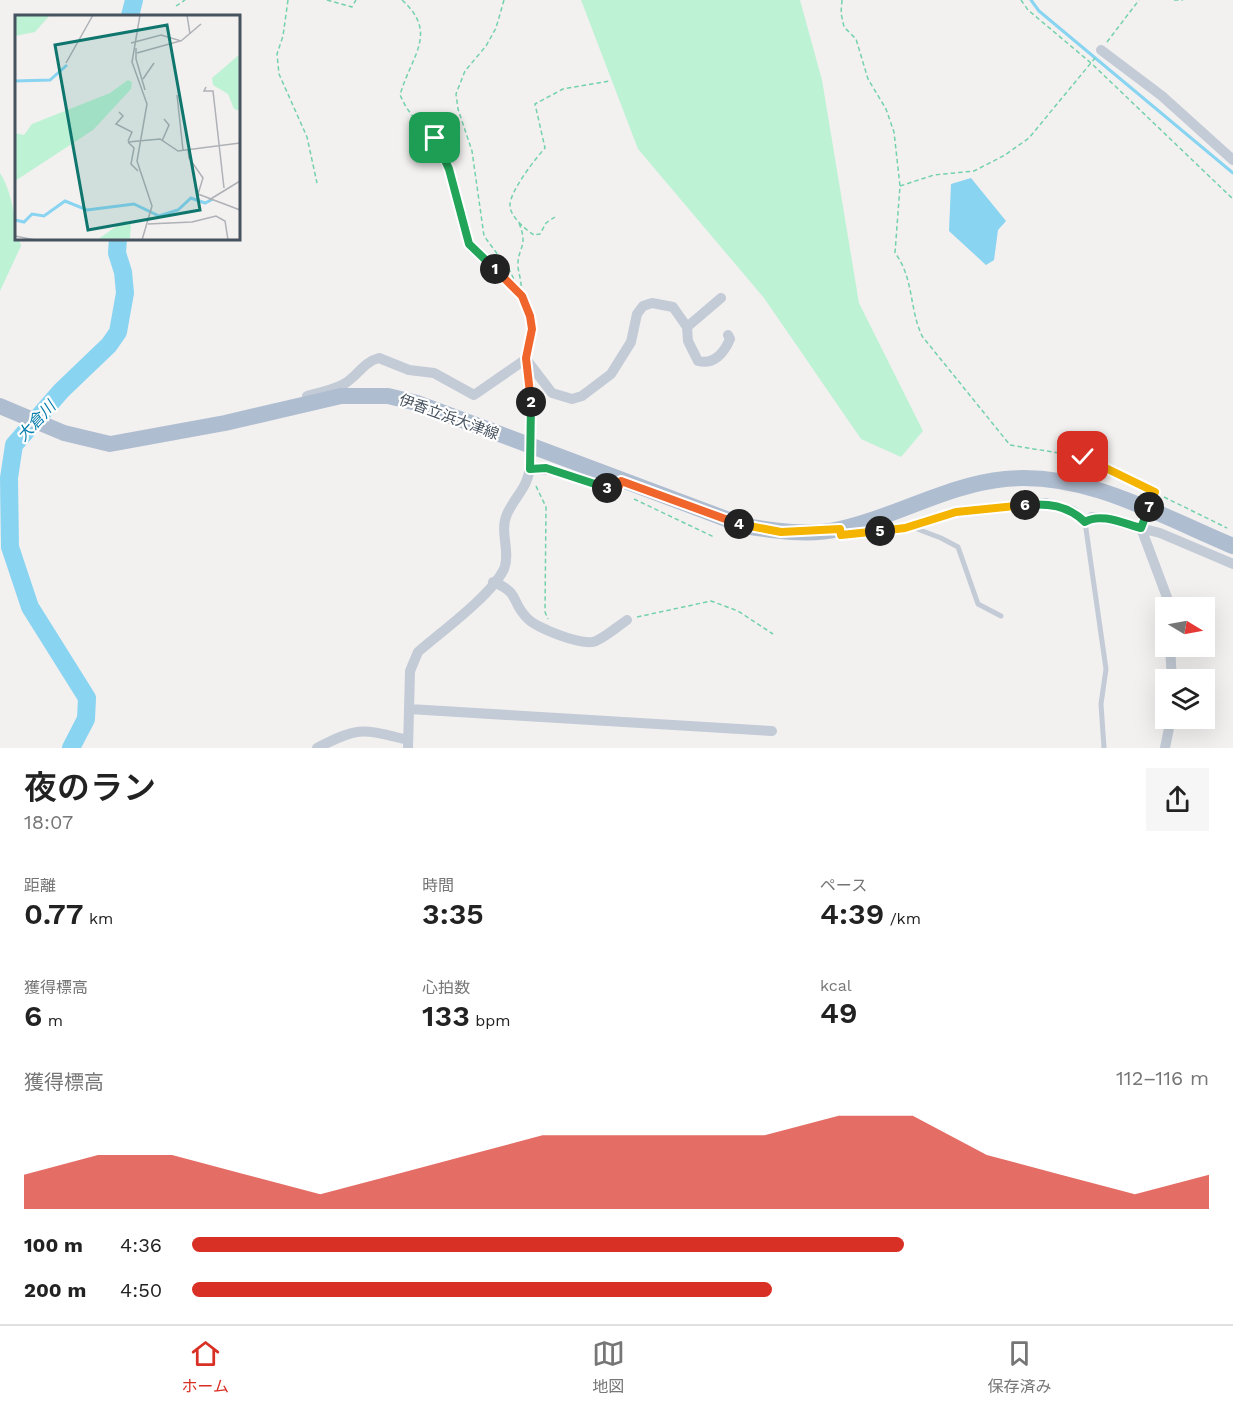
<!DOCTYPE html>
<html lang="ja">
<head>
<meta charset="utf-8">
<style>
  :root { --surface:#fff; --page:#f6f6f6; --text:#222; --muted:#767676; --line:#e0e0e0; --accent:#d93025 }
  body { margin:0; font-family:"Work Sans","Noto Sans JP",sans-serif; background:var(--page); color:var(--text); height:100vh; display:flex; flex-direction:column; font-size:22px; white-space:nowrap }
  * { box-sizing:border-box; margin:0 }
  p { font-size:20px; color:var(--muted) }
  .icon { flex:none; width:33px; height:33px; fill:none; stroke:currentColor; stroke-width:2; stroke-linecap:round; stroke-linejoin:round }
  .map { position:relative; height:748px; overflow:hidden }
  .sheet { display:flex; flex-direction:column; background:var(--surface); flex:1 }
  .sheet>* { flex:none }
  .needle { width:39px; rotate:100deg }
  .controls { position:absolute; left:1155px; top:597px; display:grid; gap:12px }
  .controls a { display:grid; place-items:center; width:60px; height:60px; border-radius:0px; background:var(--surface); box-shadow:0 6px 24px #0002; font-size:30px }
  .pin { position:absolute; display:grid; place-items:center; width:51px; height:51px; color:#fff; margin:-26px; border-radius:12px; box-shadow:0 3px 9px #0006 }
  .km { position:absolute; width:30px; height:30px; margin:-15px; border-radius:50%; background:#222; color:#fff; font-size:16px; line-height:30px; text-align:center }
  .round { display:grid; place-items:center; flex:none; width:63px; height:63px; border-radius:0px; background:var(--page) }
  .headline { display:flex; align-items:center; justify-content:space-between; height:102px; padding:0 24px }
  h1 { font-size:33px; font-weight:600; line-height:45px }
  .metrics { display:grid; grid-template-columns:repeat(3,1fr); gap:9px; height:102px; padding:6px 24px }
  .metrics div { display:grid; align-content:center }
  .metrics b { font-size:30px; font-weight:600 }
  .metrics small { font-size:16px; font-weight:400 }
  .metrics p { font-size:16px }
  .chart { height:168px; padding:12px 24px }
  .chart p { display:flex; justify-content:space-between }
  .chart svg { width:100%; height:108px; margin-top:6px; fill:var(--accent); opacity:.7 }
  ul { padding:0 24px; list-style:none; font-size:20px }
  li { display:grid; grid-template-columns:96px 72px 1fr; align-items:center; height:45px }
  li i { height:15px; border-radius:8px; background:var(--accent) }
  .tab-bar { display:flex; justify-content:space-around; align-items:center; height:84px; border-top:2px solid var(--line); background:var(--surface); font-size:16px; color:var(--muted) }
  .tab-bar a { display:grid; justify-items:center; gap:3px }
  .tab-bar .active { color:var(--accent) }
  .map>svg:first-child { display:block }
  .green { fill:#bdf2d5 }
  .water { fill:#88d4f1 }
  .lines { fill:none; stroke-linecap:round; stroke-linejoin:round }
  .stream { stroke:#88d4f1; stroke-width:3 }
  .river { stroke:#88d4f1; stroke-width:18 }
  .path { stroke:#73d2aa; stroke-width:1.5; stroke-dasharray:4.5 3; stroke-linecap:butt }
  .service { stroke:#c3cbd6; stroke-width:5 }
  .minor { stroke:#c3cbd6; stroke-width:10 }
  .primary { stroke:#afbdd0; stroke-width:16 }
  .minor-bridge { stroke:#c3cbd6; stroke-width:10 }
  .split-1-casing { stroke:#fff; stroke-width:12 }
  .split-2-casing { stroke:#fff; stroke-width:12 }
  .split-3-casing { stroke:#fff; stroke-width:12 }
  .split-4-casing { stroke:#fff; stroke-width:12 }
  .split-5-casing { stroke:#fff; stroke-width:12 }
  .split-6-casing { stroke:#fff; stroke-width:12 }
  .split-7-casing { stroke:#fff; stroke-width:12 }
  .split-8-casing { stroke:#fff; stroke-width:12 }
  .split-1 { stroke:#22a559; stroke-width:8 }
  .split-2 { stroke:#f0652b; stroke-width:8 }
  .split-3 { stroke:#22a559; stroke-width:8 }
  .split-4 { stroke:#f0652b; stroke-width:8 }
  .split-5 { stroke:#f5b400; stroke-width:8 }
  .split-6 { stroke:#f5b400; stroke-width:8 }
  .split-7 { stroke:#22a559; stroke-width:8 }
  .split-8 { stroke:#f5b400; stroke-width:8 }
  .labels { text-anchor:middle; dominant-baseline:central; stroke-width:4.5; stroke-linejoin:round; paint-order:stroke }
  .street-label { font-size:15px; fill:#47525f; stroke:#fff }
  .water-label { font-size:16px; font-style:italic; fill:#057ead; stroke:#fff }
  .inset-river { fill:none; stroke:#88d4f1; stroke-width:3 }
  .inset-road { fill:none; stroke:#aeb1b6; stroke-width:1.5 }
  .view { fill:#0f766e; fill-opacity:0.15; stroke:#0f766e; stroke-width:3 }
  .inset-edge { fill:none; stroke:#47525f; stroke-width:3 }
</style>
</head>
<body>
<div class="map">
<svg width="1233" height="748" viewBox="0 0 1233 748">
  <rect width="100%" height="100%" fill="#f3f0f0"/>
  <path class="green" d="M581 0H800L822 80 859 303 923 431 901 457 861 439 764 298 638 149Z
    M0 173C11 190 16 218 16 238L19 239 21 246 0 291Z"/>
  <path class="water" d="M971 178 1006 221 998 230 994 260 986 265 949 231 951 184Z"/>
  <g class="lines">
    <path class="stream" d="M1031 0 1039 11 1233 173"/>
    <path class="river" d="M130 16 134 0
      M71 748 86 719 87 698 30 607 10 547 9 478 14 445 61 391 109 345 118 332 125 293 123 272 117 253 118 238"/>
    <path class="path" d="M288 0 283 36 277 54 279 74 307 137 317 183
      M327 0 352 7 356 0
      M402 0C439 33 411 56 400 95L406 107 419 125 435 138 449 169 469 244 522 295
      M504 0 496 28 486 46 465 71 456 94 458 109 472 151 484 236 510 271 526 305 532 329 527 349
      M842 0 841 13 844 27 856 39 868 79 886 109 894 132 900 186 895 253C914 278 909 308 922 336L1010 445 1083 457 1146 488
      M1021 0 1028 10 1091 63 1233 199
      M1174 0H1183
      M176 6 185 0
      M1107 42 1139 0
      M900 186 934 175 974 171 1005 155 1029 138 1095 58
      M555 217 546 223 540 234 534 235C526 230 510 216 510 206 509 192 536 158 545 148L535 104 563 89 610 81
      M519 223C529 248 517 247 518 267 519 275 522 282 521 291
      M536 486 546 507 545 612 548 619
      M1164 497 1227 528
      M634 499 714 537
      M637 617 711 601 738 611 773 634"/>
    <path class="service" d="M1085 522 1106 669 1101 704 1104 748
      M912 527 941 538 958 547 978 604 1001 616"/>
    <path class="minor" d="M1101 50 1162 96 1233 160
      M687 327 721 298
      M526 359 552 393 572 399 582 396 611 374 631 342 637 314 643 306 652 303 673 307 687 327 688 341 698 361C714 365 724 353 730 339L728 335
      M526 359 531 390 530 430
      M307 396C319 393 333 390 344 384 358 376 363 362 379 358L409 370 434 373 474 395 526 359
      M530 469C561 468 588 481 617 491L621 481
      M1141 528 1171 608
      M843 534 905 528 956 512 1046 503 1073 511 1085 522 1092 517 1101 518 1160 533 1233 564
      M493 582C521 593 510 601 527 618 536 628 584 647 596 641 607 636 617 627 627 620
      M1170 646 1172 680
      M409 709 772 731
      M317 748C360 726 362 729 408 740
      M408 748 410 671 418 652C441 632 491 596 504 569 511 552 499 532 507 514 515 496 529 487 530 465
      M1165 748 1171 718"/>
    <path class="primary" d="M0 406 64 433 110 444 225 423 341 396H388L417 403 745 526C776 531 808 536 840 529 896 517 946 485 1005 479 1085 471 1161 516 1233 546"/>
    <path class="minor-bridge" d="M530 465V430
      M1141 528 1155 492"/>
  </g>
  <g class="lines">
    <g class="split-1-casing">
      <path id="split-1" d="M435 138 449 169 469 244 495 269"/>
    </g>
    <g class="split-2-casing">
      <path id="split-2" d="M495 269 522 296 530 316 532 329 526 358 531 402"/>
    </g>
    <g class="split-3-casing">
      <path id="split-3" d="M531 402 530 469 546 468 607 488"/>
    </g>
    <g class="split-4-casing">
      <path id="split-4" d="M607 488 617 491 621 481 739 524"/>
    </g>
    <g class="split-5-casing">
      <path id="split-5" d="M739 524 781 532 840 529 841 535 880 531"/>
    </g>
    <g class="split-6-casing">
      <path id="split-6" d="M880 531 905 528 956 512 1025 505"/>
    </g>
    <g class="split-7-casing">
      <path id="split-7" d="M1025 505C1048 503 1067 505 1085 522 1100 512 1125 524 1141 528L1149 507"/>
    </g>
    <g class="split-8-casing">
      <path id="split-8" d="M1083 457 1155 492 1149 507"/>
    </g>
    <use href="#split-1" class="split-1"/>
    <use href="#split-2" class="split-2"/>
    <use href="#split-3" class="split-3"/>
    <use href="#split-4" class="split-4"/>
    <use href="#split-5" class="split-5"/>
    <use href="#split-6" class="split-6"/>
    <use href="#split-7" class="split-7"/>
    <use href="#split-8" class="split-8"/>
  </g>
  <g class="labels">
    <g class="street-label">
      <text transform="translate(449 417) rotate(20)">伊香立浜大津線</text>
    </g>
    <g class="water-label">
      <text transform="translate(36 421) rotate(-47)">大倉川</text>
    </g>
  </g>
  <g transform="translate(15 15)">
    <rect width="225" height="225" fill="#f3f0f0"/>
    <path d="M0 0H35L20 17 0 21ZM225 39V96L219 94 213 79 198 70 197 63ZM113 65 117 67 116 74 78 115 0 166V118L9 120 17 109 95 78ZM109 206 116 208 115 225H82Z" fill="#bdf2d5"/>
    <path class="inset-river" d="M0 66 35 65 52 50M0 205 9 207 17 199 29 201 50 186 72 195 119 189 144 201 163 195 176 183 190 188 198 184"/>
    <path class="inset-road" d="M125 0 117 47 132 89 122 146 137 191 127 225M172 0 175 19M116 28 146 20 166 26 186 9M121 33V44L130 75M122 38 165 26M51 48 78 0M128 64 139 48M191 72 189 76H198L209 173M162 80 168 135M104 97 108 101 101 109 117 117 113 126M147 126 154 110 149 104M113 127 145 124 163 136 225 128M113 127 119 133 116 149 123 156M173 134 174 143 188 163 183 179 225 195M194 185 225 166M133 209 177 207 201 201 210 206 213 225M0 221 20 225"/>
    <path class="view" d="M152 10 185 195 73 215 40 30Z"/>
    <rect width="225" height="225" class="inset-edge"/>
  </g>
</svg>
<div class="controls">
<a><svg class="needle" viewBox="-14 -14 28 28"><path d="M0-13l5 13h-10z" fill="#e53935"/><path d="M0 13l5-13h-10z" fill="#767676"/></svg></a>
<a><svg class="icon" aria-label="layers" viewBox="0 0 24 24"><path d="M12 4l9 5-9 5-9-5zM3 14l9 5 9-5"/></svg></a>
</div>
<div class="pin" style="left:435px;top:138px;background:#1e9e55"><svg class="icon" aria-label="arrive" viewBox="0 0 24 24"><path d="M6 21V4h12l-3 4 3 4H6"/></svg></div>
<div class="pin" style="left:1083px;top:457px;background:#d93025"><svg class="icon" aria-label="check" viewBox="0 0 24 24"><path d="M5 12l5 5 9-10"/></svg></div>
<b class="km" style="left:495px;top:269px">1</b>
<b class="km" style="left:531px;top:402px">2</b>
<b class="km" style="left:607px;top:488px">3</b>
<b class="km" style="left:739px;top:524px">4</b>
<b class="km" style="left:880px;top:531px">5</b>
<b class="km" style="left:1025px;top:505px">6</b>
<b class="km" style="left:1149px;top:507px">7</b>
</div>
<section class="sheet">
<div class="headline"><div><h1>夜のラン</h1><p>18:07</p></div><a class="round"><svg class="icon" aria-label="share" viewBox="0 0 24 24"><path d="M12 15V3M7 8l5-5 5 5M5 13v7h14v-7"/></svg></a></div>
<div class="metrics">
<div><p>距離</p><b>0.77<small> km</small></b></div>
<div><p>時間</p><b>3:35</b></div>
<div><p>ペース</p><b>4:39<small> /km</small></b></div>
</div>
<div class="metrics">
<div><p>獲得標高</p><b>6<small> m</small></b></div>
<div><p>心拍数</p><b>133<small> bpm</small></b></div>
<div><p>kcal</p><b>49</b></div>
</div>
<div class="chart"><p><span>獲得標高</span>112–116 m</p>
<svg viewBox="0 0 160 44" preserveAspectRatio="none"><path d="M0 44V30L10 22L20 22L30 30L40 38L50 30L60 22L70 14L80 14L90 14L100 14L110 6L120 6L130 22L140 30L150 38L160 30V44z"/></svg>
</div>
<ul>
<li><b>100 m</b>4:36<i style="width:70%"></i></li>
<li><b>200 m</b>4:50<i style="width:57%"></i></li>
</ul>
</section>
<nav class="tab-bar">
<a class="active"><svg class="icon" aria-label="home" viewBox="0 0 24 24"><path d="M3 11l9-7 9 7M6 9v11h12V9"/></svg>ホーム</a>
<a><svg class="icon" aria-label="map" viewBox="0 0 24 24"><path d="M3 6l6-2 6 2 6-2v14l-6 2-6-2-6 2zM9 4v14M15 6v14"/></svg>地図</a>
<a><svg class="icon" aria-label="saved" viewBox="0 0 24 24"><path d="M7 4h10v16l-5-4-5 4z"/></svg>保存済み</a>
</nav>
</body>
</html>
